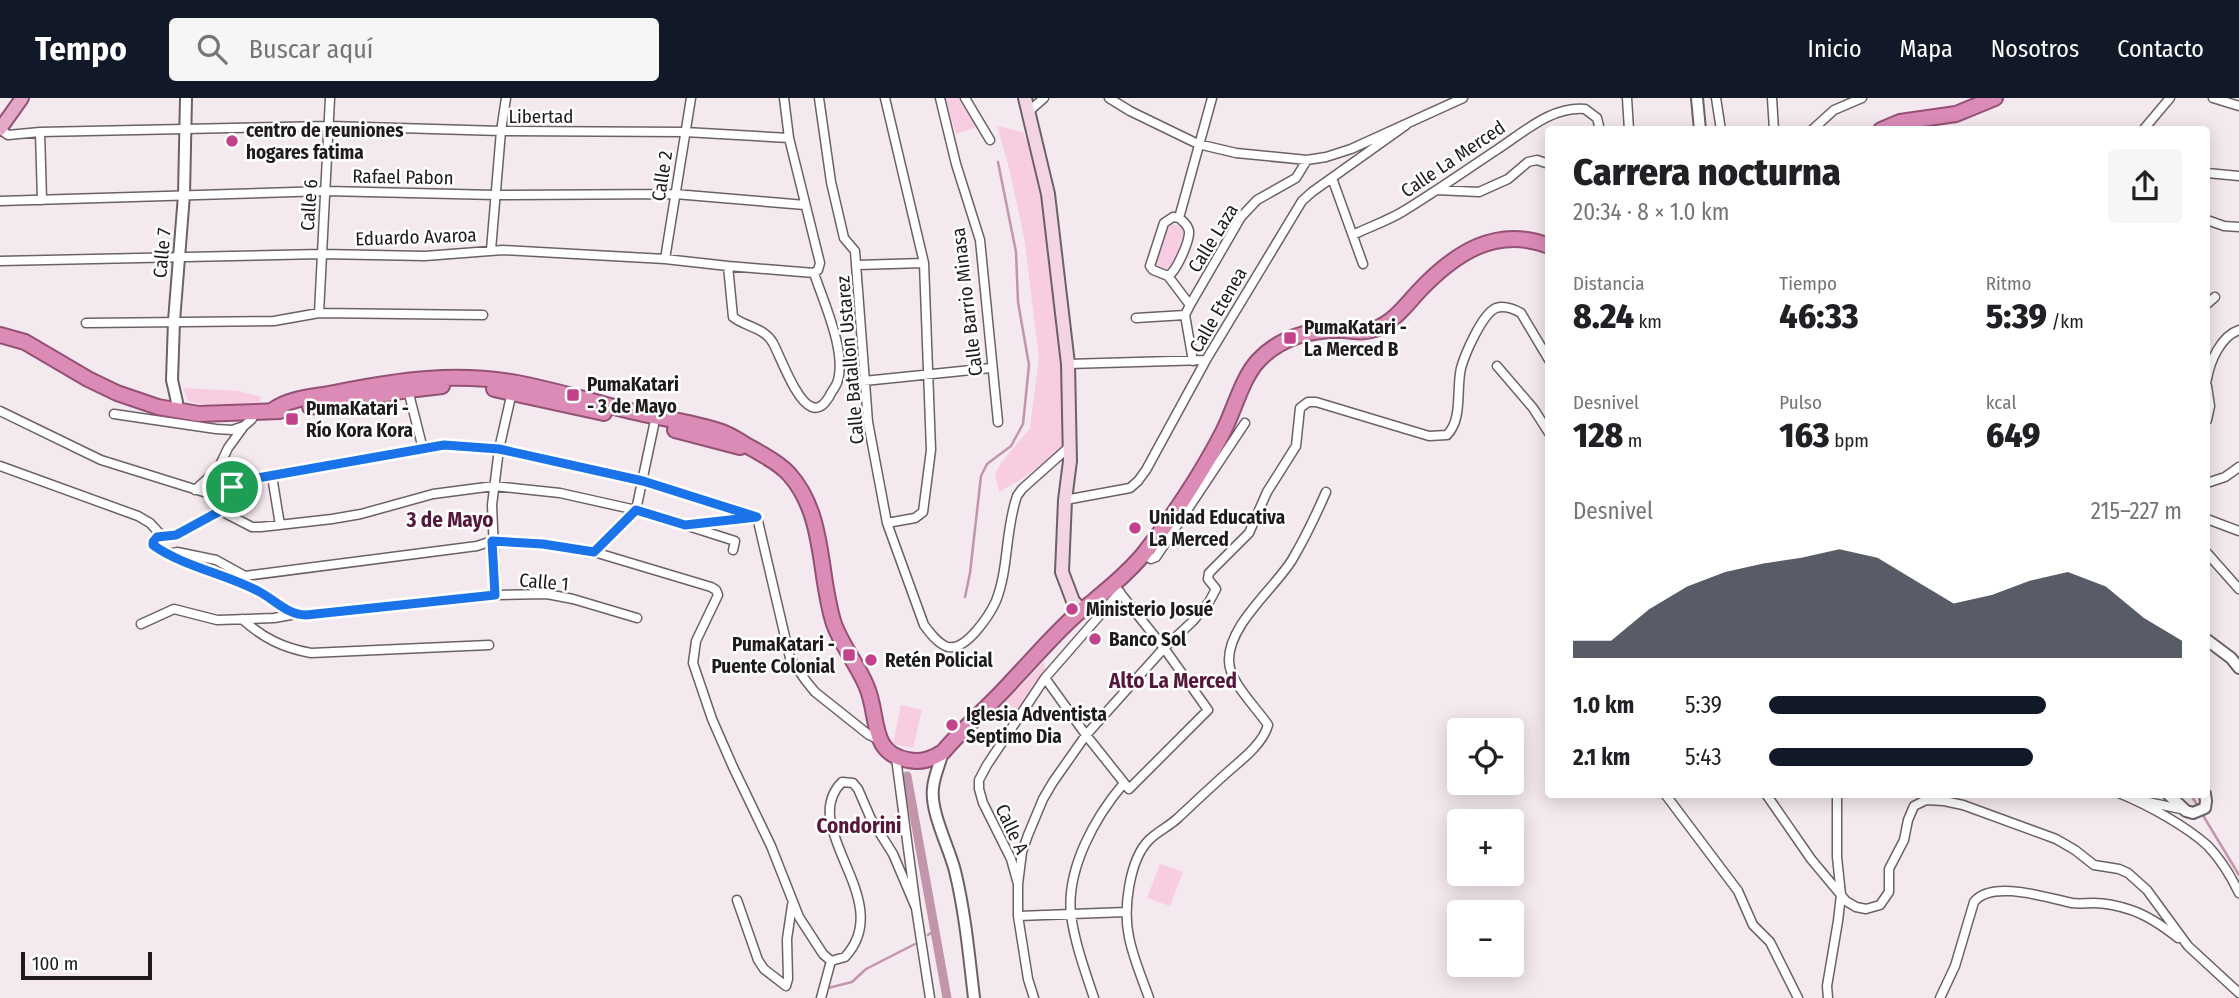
<!DOCTYPE html>
<html lang="es">
<head>
<meta charset="utf-8">
<style>
  :root { --surface:#fff; --page:#f6f6f6; --text:#202124; --muted:#757577; --accent:#111827 }
  body { margin:0; font-family:"Fira Sans Condensed",sans-serif; background:var(--page); color:var(--text); height:100vh; display:flex; flex-direction:column; font-size:26px; white-space:nowrap }
  * { box-sizing:border-box; margin:0 }
  p { font-size:23px; color:var(--muted) }
  .icon { flex:none; width:38px; height:38px; fill:none; stroke:currentColor; stroke-width:2; stroke-linecap:round; stroke-linejoin:round }
  .map { position:relative; flex:1; overflow:hidden }
  .drawer { position:absolute; left:1545px; top:28px; width:665px; height:672px; display:flex; flex-direction:column; background:var(--surface); border-radius:7px; box-shadow:0 4px 18px #0003 }
  .drawer>* { flex:none }
  .tools { position:absolute; left:1447px; top:620px; display:grid; gap:14px }
  .tools a { display:grid; place-items:center; width:77px; height:77px; border-radius:7px; background:var(--surface); box-shadow:0 4px 18px #0003; font-size:35px }
  .scale { position:absolute; left:21px; bottom:18px; width:131px; box-sizing:border-box; padding-left:7px; border:4px solid #1f1b1d; border-top:0; font-size:19px; line-height:24px; white-space:nowrap; color:#1f1b1d; -webkit-text-stroke:5px #fff; paint-order:stroke }
  .pin { position:absolute; display:grid; place-items:center; width:60px; height:60px; color:#fff; margin:-30px; border:4px solid #fff; border-radius:50%; box-shadow:0 2px 7px #0007 }
  .round { display:grid; place-items:center; flex:none; width:74px; height:74px; border-radius:7px; background:var(--page) }
  .headline { display:flex; align-items:center; justify-content:space-between; height:119px; padding:0 28px }
  h1 { font-size:38px; font-weight:800; line-height:52px }
  .figures { display:grid; grid-template-columns:repeat(3,1fr); gap:10px; height:119px; padding:7px 28px }
  .figures div { display:grid; align-content:center }
  .figures b { font-size:35px; font-weight:800 }
  .figures small { font-size:19px; font-weight:400 }
  .figures p { font-size:19px }
  .chart { height:196px; padding:14px 28px }
  .chart p { display:flex; justify-content:space-between }
  .chart svg { width:100%; height:126px; margin-top:7px; fill:var(--accent); opacity:.7 }
  ul { padding:0 28px; list-style:none; font-size:23px }
  li { display:grid; grid-template-columns:112px 84px 1fr; align-items:center; height:52px }
  li i { height:18px; border-radius:9px; background:var(--accent) }
  header { display:flex; align-items:center; gap:42px; box-sizing:border-box; height:98px; padding:0 35px; background:var(--accent); color:#fff }
  header strong { font-size:33px }
  nav { display:flex; gap:38px; margin-inline-start:auto; font-size:24px }
  .search { width:490px; height:63px; background:var(--page); display:flex; align-items:center; gap:18px; box-sizing:border-box; padding:0 24px; border-radius:7px; color:var(--muted); font-size:26px }
  .map>svg:first-child { display:block }
  .green { fill:#f8cce1 }
  .lines { fill:none; stroke-linecap:round; stroke-linejoin:round }
  .stream { stroke:#c395ab; stroke-width:2.5 }
  .canal { stroke:#c395ab; stroke-width:9 }
  .minor-casing { stroke:#6b6166; stroke-width:11 }
  .tertiary-casing { stroke:#6b6166; stroke-width:14 }
  .secondary-casing { stroke:#6b6166; stroke-width:16 }
  .primary-casing { stroke:#935174; stroke-width:16 }
  .trunk-casing { stroke:#935174; stroke-width:18 }
  .minor { stroke:#fff; stroke-width:8 }
  .tertiary { stroke:#fff; stroke-width:10 }
  .secondary { stroke:#f2d4e3; stroke-width:12 }
  .primary { stroke:#e4a8c8; stroke-width:12 }
  .trunk { stroke:#db8bb6; stroke-width:14 }
  .route-casing { stroke:#fff; stroke-width:14 }
  .route { stroke:#1a73e8; stroke-width:9 }
  .poi-dot { fill:#c3428c; stroke:#fff; stroke-width:2.5 }
  .labels { text-anchor:middle; dominant-baseline:central; stroke-width:5; stroke-linejoin:round; paint-order:stroke }
  .street-label { font-size:19px; fill:#1f1b1d; stroke:#fff }
  .poi-label { font-size:19px; font-weight:bold; fill:#1f1b1d; stroke:#fff; text-anchor:start }
  .neighbourhood-label { font-size:21px; font-weight:bold; fill:#55173b; stroke:#fff }
</style>
</head>
<body>
<header>
<strong>Tempo</strong>
<div class="search"><svg class="icon" aria-label="search" viewBox="0 0 24 24"><circle cx="10" cy="10" r="6"/><path d="M15 15l6 6"/></svg>Buscar aquí</div>
<nav><a>Inicio</a><a>Mapa</a><a>Nosotros</a><a>Contacto</a></nav>
</header>
<div class="map">
<svg width="2239" height="900" viewBox="0 0 2239 900">
  <rect width="100%" height="100%" fill="#f4e9ee"/>
  <path class="green" d="M945 0H958L976 29 956 36Z
    M997 28 1023 34 1040 77 1064 261V347C1043 366 1024 381 999 394L995 376 1001 365 1030 330 1039 260 1024 139 1009 70Z
    M1170 125 1182 129 1184 134 1172 170 1169 172 1156 167 1155 163 1166 129Z
    M183 290 239 293 261 299 259 304 209 308 188 303Z
    M1044 564 1045 574 1017 615 1004 605Z
    M901 607 922 612 913 650 893 646Z
    M1160 766 1183 774 1170 808 1147 800Z"/>
  <g class="lines">
    <path class="stream" d="M965 499 970 475 981 378 987 366 1011 348 1023 326 1029 267 1018 204 1016 154 998 64
      M2190 696 2198 708
      M2201 714 2239 777
      M928 837 935 832
      M828 890 852 884 866 871 915 846"/>
    <path class="canal" d="M907 678 947 900"/>
    <g class="minor-casing">
      <path id="minor" d="M819 0 831 84 844 140 855 153 868 324 887 425 924 527C930 535 938 546 948 549 966 553 989 518 996 503 1009 470 1005 432 1017 398L1022 391 1069 349
        M885 0 924 165 931 352 923 414 915 420 887 425
        M940 0 956 66 980 142 998 324
        M965 0 990 42
        M1109 0 1130 13 1198 46 1236 55 1307 62 1326 59 1351 51 1463 0
        M1627 0 1629 32
        M1716 0 1721 32
        M1772 0 1774 32
        M2213 0 2239 8
        M1028 14 1044 0
        M0 31 8 37 40 34 330 28 501 33 685 34 789 40
        M1812 32 1834 12 1862 0
        M2143 32 2170 0
        M40 34 42 102
        M2207 75 2239 78
        M1332 80 1363 166
        M1437 92 1479 94 1508 81 1528 64 1537 62 1549 66
        M0 103 326 93 496 97 675 96 805 107
        M1179 120 1212 0
        M1179 120 1173 119 1164 125 1150 168 1153 172 1168 178 1190 207
        M2207 122 2224 128 2239 129
        M1353 137C1369 129 1387 123 1402 114 1435 94 1466 72 1498 51 1523 35 1551 8 1585 11L1597 20 1600 32
        M491 152 501 33 506 0
        M665 161 691 0
        M0 163 321 156 425 158 503 152 665 161 728 168 814 175 818 172 820 165 789 40 784 0
        M857 167 924 165
        M728 168 733 219C745 229 764 229 773 245 781 260 796 303 812 309 820 312 825 305 829 299 831 294 835 290 837 285 848 256 823 203 814 175
        M1168 178C1176 174 1190 143 1189 133 1188 127 1183 123 1179 120
        M2207 206 2215 199
        M319 215 330 0
        M1136 220 1185 217
        M86 225 274 223 319 215 483 217
        M1193 263 1185 217 1190 207 1241 119 1257 102 1296 80 1307 62
        M1068 266 1206 262
        M1497 268 1533 310 1549 335
        M2207 281C2210 263 2221 238 2239 232
        M864 283 991 270
        M2207 288 2210 308 2207 322
        M408 292 423 351
        M0 313 101 362 207 395C220 396 231 390 241 383L444 347 499 351 643 383 757 419
        M114 316 216 331 232 332 244 328
        M0 368 138 418 150 425 162 438
        M272 378 280 427
        M2207 385 2225 379 2239 369
        M232 389 221 413 176 437 157 439 153 444 154 447C180 467 227 477 258 493 274 501 287 517 306 517L496 497 547 496 573 501 637 520
        M195 392 218 371 228 350 244 328 252 321V314
        M1065 402 1130 390 1138 383 1146 372 1206 262 1302 103 1312 94 1406 27
        M221 413 252 429H261L332 421 361 416 433 396 494 388 560 395 636 412 685 427 754 420
        M757 419 790 560 806 583 815 594 869 637 878 641
        M2207 421 2239 433
        M688 428 735 443 733 452
        M594 454 636 412 654 327
        M2207 455 2239 491
        M168 456 177 454 216 462 245 478 477 448 492 443 543 446 594 454 711 489 716 492 718 497 696 543 693 565 712 621 733 669 771 748 799 819 823 856 831 863 845 859C898 802 796 730 842 684L853 685 858 691 871 721 893 756 916 810
        M1144 456 1151 461 1156 459 1245 325
        M496 497 492 407 499 351 512 294
        M242 521C263 540 283 550 311 555L489 547
        M141 526 174 511 217 522 274 520 296 516
        M1045 580 1086 637 1129 691 1208 612 1164 550 1117 491
        M896 660 916 810 930 900
        M1665 696 1738 793 1753 827 1770 844 1798 900
        M1766 696 1811 761 1846 803 1856 809 1866 811 1880 807 1889 794V771L1904 742 1908 722 1914 708 1926 702 1944 703 1963 707 2056 741 2075 752 2094 767 2119 771 2128 775 2147 792 2188 848 2239 895
        M2121 696C2148 707 2186 728 2208 748 2221 762 2231 778 2239 795
        M2139 702 2185 712
        M1018 786 1022 754 1028 737 1043 701 1053 684 1086 637 1164 550 1193 523 1209 504 1216 491 1208 481 1209 475 1249 435 1267 394 1296 348 1300 310 1308 304H1316L1429 338 1447 337C1463 321 1456 291 1461 270 1465 256 1482 216 1496 210 1505 207 1514 211 1521 215L1549 262
        M737 802 758 862 764 871 786 888 788 881 787 841 792 807
        M1018 818 1126 814
        M821 900 831 863
        M1034 900 1028 881 1018 818V786L1011 761 983 705 979 691V682L987 667 1045 580 1120 494
        M1094 900C1085 873 1075 846 1071 817 1066 771 1095 719 1124 685
        M1149 900C1142 880 1133 860 1129 839 1123 812 1129 762 1149 742 1158 733 1170 728 1179 719 1196 703 1213 687 1230 672 1244 660 1263 645 1268 627 1257 610 1229 584 1229 563 1228 527 1274 491 1292 462 1305 440 1316 417 1326 394
        M1828 900 1827 888 1838 823 1841 797 1837 759V696
        M1940 900 1955 868 1974 804C1991 781 2048 800 2072 805 2080 806 2086 805 2094 805 2107 805 2119 808 2131 812 2149 818 2163 828 2178 840"/>
    </g>
    <g class="tertiary-casing">
      <path id="tertiary" d="M1697 0 1700 32
        M175 312 177 304 172 282 174 223 184 97 186 0
        M2207 542 2231 560 2239 570
        M943 654C940 665 934 678 933 690 930 714 949 749 955 773 965 814 969 857 974 900
        M2168 696 2186 713 2193 715 2205 710 2206 703 2205 696"/>
    </g>
    <g class="secondary-casing">
      <path id="secondary" d="M1025 0 1048 96 1068 266 1070 363 1065 402 1062 474 1073 503 1081 512"/>
    </g>
    <g class="primary-casing">
      <path id="primary" d="M0 31 22 0"/>
    </g>
    <g class="trunk-casing">
      <path id="trunk" d="M1881 32 1900 24 1956 16 1995 0
        M0 237 25 244 88 281 117 295 158 309 199 316 280 313
        M494 291 604 315
        M310 309 408 292 442 288
        M273 312C291 299 317 299 339 294 398 282 456 274 517 285 555 292 592 304 630 313 660 320 693 324 722 334 734 338 744 347 755 352 768 360 779 365 789 376 826 417 818 477 834 526 842 548 857 566 866 587 880 617 868 655 908 662 922 665 931 661 943 654 965 628 991 607 1013 582 1035 559 1055 535 1079 514 1085 509 1091 506 1096 501 1112 488 1129 473 1142 458 1171 422 1202 375 1223 334 1234 313 1242 280 1258 263 1281 238 1311 231 1344 232 1355 233 1365 235 1375 231 1394 224 1406 207 1419 193 1454 156 1496 127 1549 148
        M675 332 740 349"/>
    </g>
    <use href="#minor" class="minor"/>
    <use href="#tertiary" class="tertiary"/>
    <use href="#secondary" class="secondary"/>
    <use href="#primary" class="primary"/>
    <use href="#trunk" class="trunk"/>
  </g>
  <g class="lines">
    <g class="route-casing">
      <path id="route" d="M444 347 499 351 643 383 757 419 685 427 636 412 594 454 543 446 492 443 495 497 306 517C287 517 274 501 258 493 226 476 182 468 153 447V444L157 439 176 437 220 413 232 389 241 383Z"/>
    </g>
    <use href="#route" class="route"/>
  </g>
  <g class="poi-dot">
    <circle cx="232" cy="43" r="7"/>
    <rect x="1283" y="233" width="14" height="14" rx="3.5"/>
    <rect x="566" y="290" width="14" height="14" rx="3.5"/>
    <rect x="285" y="314" width="14" height="14" rx="3.5"/>
    <circle cx="1135" cy="430" r="7"/>
    <circle cx="1072" cy="511" r="7"/>
    <circle cx="1095" cy="541" r="7"/>
    <rect x="842" y="550" width="14" height="14" rx="3.5"/>
    <circle cx="871" cy="562" r="7"/>
    <circle cx="952" cy="627" r="7"/>
  </g>
  <g class="labels">
    <g class="street-label">
      <text x="541" y="18">Libertad</text>
      <text transform="translate(1453 61) rotate(-34)">Calle La Merced</text>
      <text transform="translate(662 78) rotate(-81)">Calle 2</text>
      <text transform="translate(403 79) rotate(1)">Rafael Pabon</text>
      <text transform="translate(309 107) rotate(-86)">Calle 6</text>
      <text transform="translate(416 139) rotate(-2)">Eduardo Avaroa</text>
      <text transform="translate(1213 140) rotate(-58)">Calle Laza</text>
      <text transform="translate(162 155) rotate(-85)">Calle 7</text>
      <text transform="translate(967 204) rotate(-97)">Calle Barrio Minasa</text>
      <text transform="translate(1218 212) rotate(-60)">Calle Etenea</text>
      <text transform="translate(850 262) rotate(-95)">Calle Batallon Ustarez</text>
      <text transform="translate(544 484) rotate(5)">Calle 1</text>
      <text transform="translate(1012 731) rotate(65)">Calle A</text>
    </g>
    <g class="poi-label">
      <text x="246" y="32">centro de reuniones<tspan x="246" dy="22">hogares fatima</tspan></text>
      <text x="1304" y="229">PumaKatari -<tspan x="1304" dy="22">La Merced B</tspan></text>
      <text x="587" y="286">PumaKatari<tspan x="587" dy="22">- 3 de Mayo</tspan></text>
      <text x="306" y="310">PumaKatari -<tspan x="306" dy="22">Río Kora Kora</tspan></text>
      <text x="1149" y="419">Unidad Educativa<tspan x="1149" dy="22">La Merced</tspan></text>
      <text x="1086" y="511">Ministerio Josué</text>
      <text x="1109" y="541">Banco Sol</text>
      <text x="835" y="546" text-anchor="end">PumaKatari -<tspan x="835" dy="22">Puente Colonial</tspan></text>
      <text x="885" y="562">Retén Policial</text>
      <text x="966" y="616">Iglesia Adventista<tspan x="966" dy="22">Septimo Dia</tspan></text>
    </g>
    <g class="neighbourhood-label">
      <text x="450" y="422">3 de Mayo</text>
      <text x="1173" y="583">Alto La Merced</text>
      <text x="859" y="728">Condorini</text>
    </g>
  </g>
</svg>
<div class="tools">
<a><svg class="icon" aria-label="locate" viewBox="0 0 24 24"><circle cx="12" cy="12" r="6"/><path d="M12 2v4M12 18v4M2 12h4M18 12h4"/></svg></a>
<a>+</a>
<a>−</a>
</div>
<div class="scale">100 m</div>
<div class="pin" style="left:232px;top:389px;background:#1e9e55"><svg class="icon" aria-label="arrive" viewBox="0 0 24 24"><path d="M6 21V4h12l-3 4 3 4H6"/></svg></div>
<section class="drawer">
<div class="headline"><div><h1>Carrera nocturna</h1><p>20:34 · 8 × 1.0 km</p></div><a class="round"><svg class="icon" aria-label="share" viewBox="0 0 24 24"><path d="M12 15V3M7 8l5-5 5 5M5 13v7h14v-7"/></svg></a></div>
<div class="figures">
<div><p>Distancia</p><b>8.24<small> km</small></b></div>
<div><p>Tiempo</p><b>46:33</b></div>
<div><p>Ritmo</p><b>5:39<small> /km</small></b></div>
</div>
<div class="figures">
<div><p>Desnivel</p><b>128<small> m</small></b></div>
<div><p>Pulso</p><b>163<small> bpm</small></b></div>
<div><p>kcal</p><b>649</b></div>
</div>
<div class="chart"><p><span>Desnivel</span>215–227 m</p>
<svg viewBox="0 0 160 44" preserveAspectRatio="none"><path d="M0 44V38L10 38L20 27L30 19L40 14L50 11L60 9L70 6L80 9L90 17L100 25L110 22L120 17L130 14L140 19L150 30L160 38V44z"/></svg>
</div>
<ul>
<li><b>1.0 km</b>5:39<i style="width:67%"></i></li>
<li><b>2.1 km</b>5:43<i style="width:64%"></i></li>
</ul>
</section>
</div>
</body>
</html>
